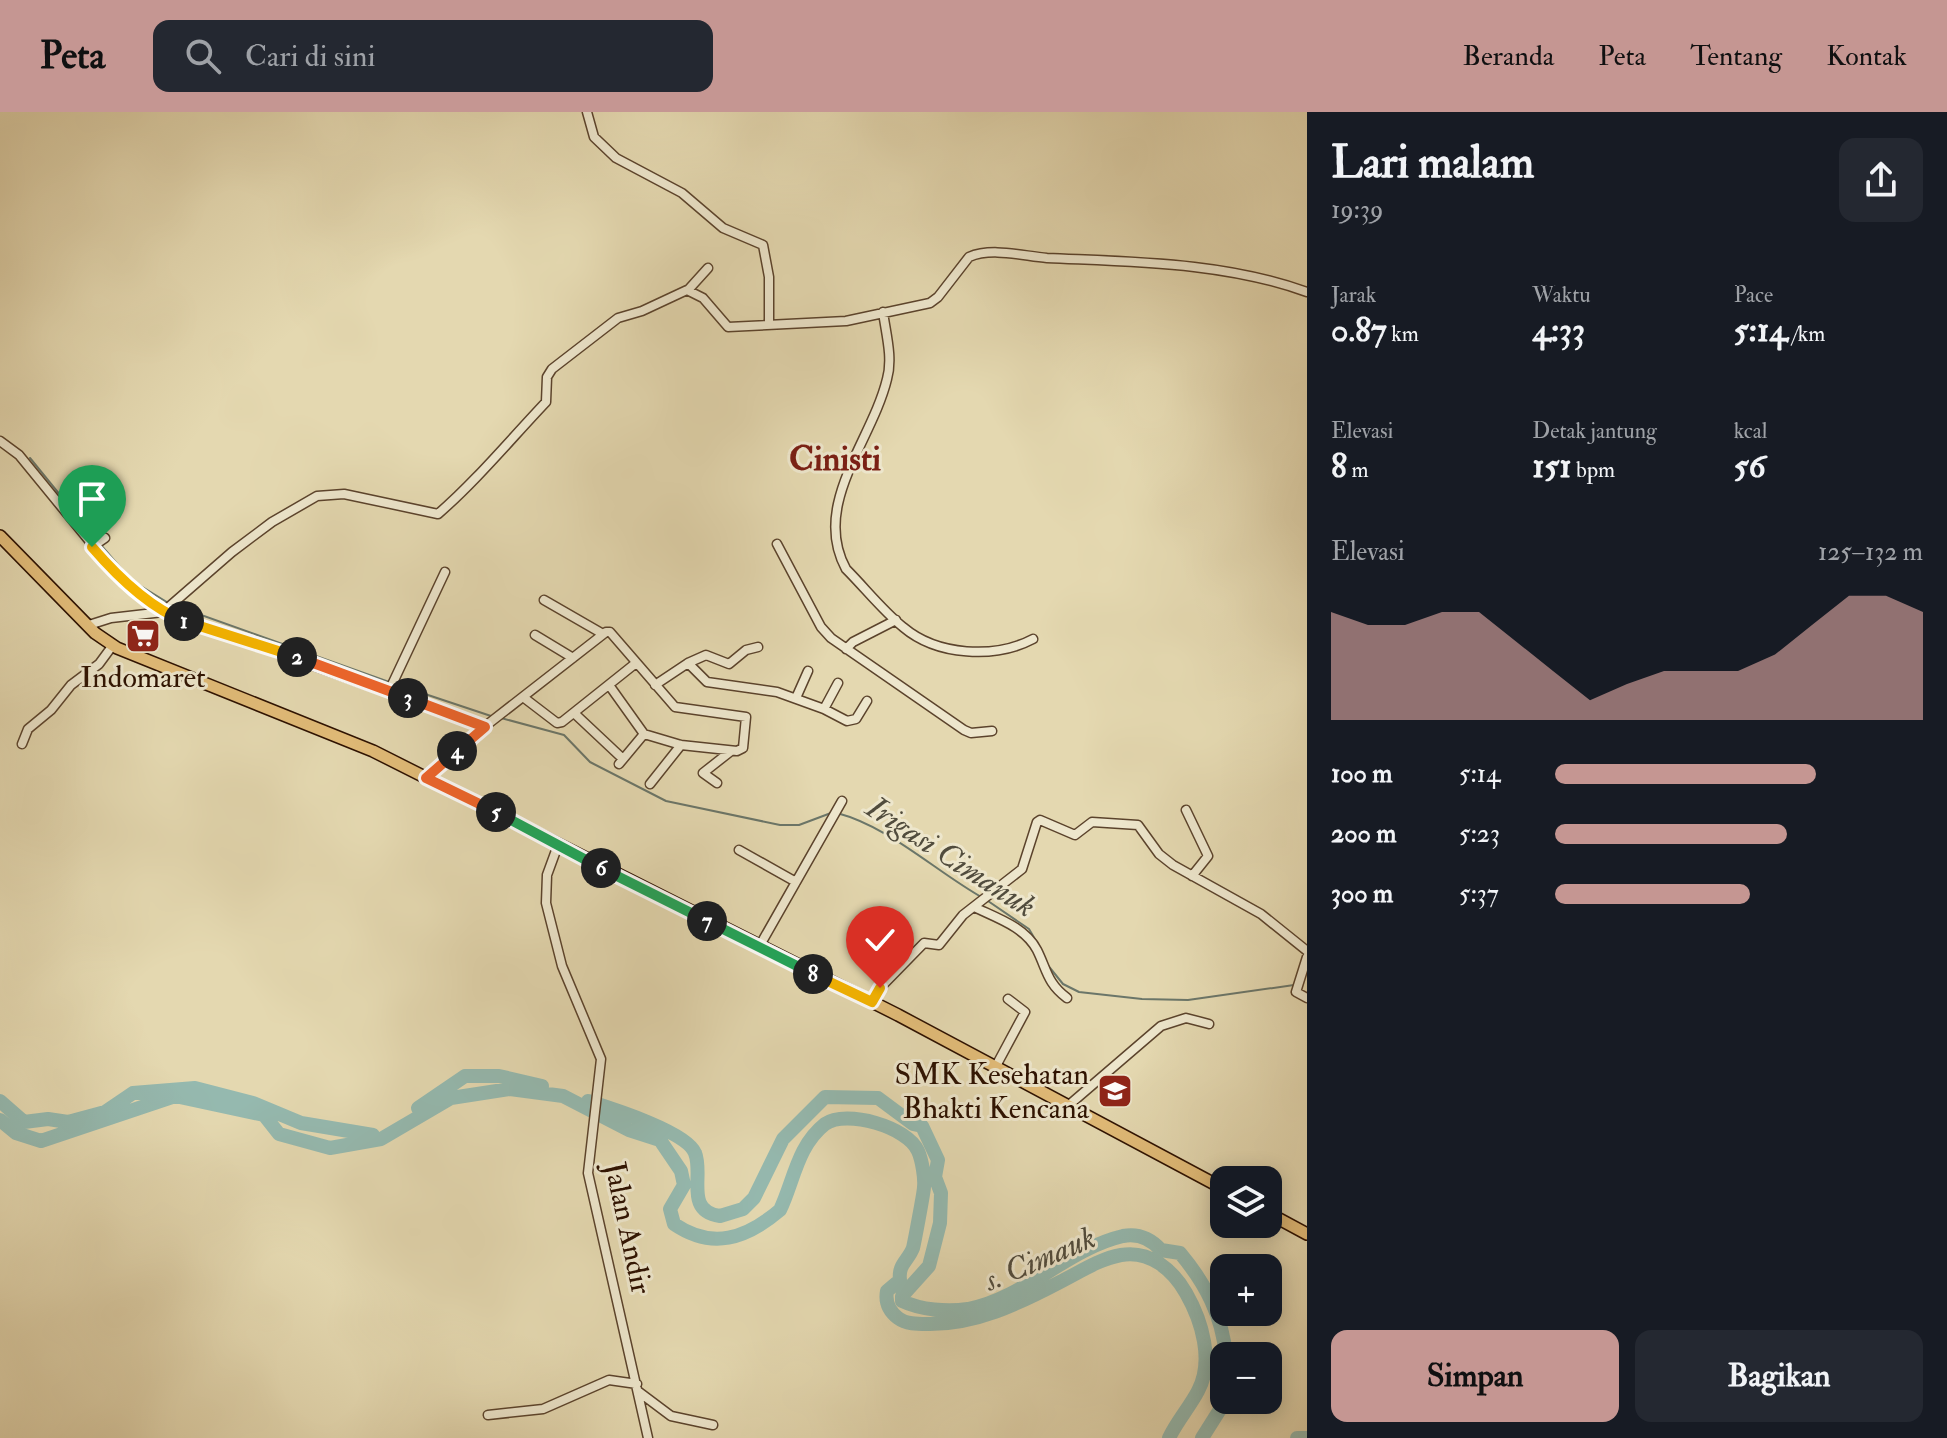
<!DOCTYPE html>
<html lang="id">
<head>
<meta charset="utf-8">
<style>
  :root { --surface:#171b24; --page:#242831; --text:#f1f3f6; --muted:#9ea1a6; --accent:#c59692 }
  body { margin:0; font-family:"IM FELL Double Pica",serif; background:var(--page); color:var(--text); height:100vh; display:flex; flex-direction:column; font-size:30px; white-space:nowrap }
  * { box-sizing:border-box; margin:0 }
  p { font-size:26px; color:var(--muted) }
  .icon { flex:none; width:44px; height:44px; fill:none; stroke:currentColor; stroke-width:2; stroke-linecap:round; stroke-linejoin:round }
  .map { position:relative; flex:1; overflow:hidden }
  .drawer { display:flex; flex-direction:column; background:var(--surface); width:640px }
  .drawer>* { flex:none }
  .buttons { position:absolute; left:1210px; top:1054px; display:grid; gap:16px }
  .buttons a { display:grid; place-items:center; width:72px; height:72px; border-radius:16px; background:var(--surface); box-shadow:0 4px 20px #0003; font-size:40px }
  .pin { position:absolute; display:grid; place-items:center; width:68px; height:68px; color:#fff; margin:-82px -34px; border-radius:50% 50% 50% 0; rotate:-45deg; box-shadow:0 0 8px #0007 }
  .pin .icon { rotate:45deg }
  .km { position:absolute; width:40px; height:40px; margin:-20px; border-radius:50%; background:#222; color:#fff; font-size:22px; line-height:40px; text-align:center }
  .round { display:grid; place-items:center; flex:none; width:84px; height:84px; border-radius:16px; background:var(--page) }
  .head { display:flex; align-items:center; justify-content:space-between; height:136px; padding:0 24px }
  h1 { font-size:44px; font-weight:800; line-height:60px }
  .figures { display:grid; grid-template-columns:repeat(3,1fr); gap:12px; height:136px; padding:8px 24px }
  .figures div { display:grid; align-content:center }
  .figures b { font-size:34px; font-weight:800 }
  .figures small { font-size:22px; font-weight:400 }
  .figures p { font-size:22px }
  .chart { height:224px; padding:16px 24px }
  .chart p { display:flex; justify-content:space-between }
  .chart svg { width:100%; height:144px; margin-top:8px; fill:var(--accent); opacity:.7 }
  .action { display:flex; gap:16px; margin-top:auto; padding:16px 24px }
  .action a { flex:1; height:92px; border-radius:16px; background:var(--accent); color:#111; font-size:32px; font-weight:800; line-height:92px; text-align:center }
  .action a+a { background:var(--page); color:var(--text) }
  ul { padding:0 24px; list-style:none; font-size:26px }
  li { display:grid; grid-template-columns:128px 96px 1fr; align-items:center; height:60px }
  li i { height:20px; border-radius:10px; background:var(--accent) }
  header { display:flex; align-items:center; gap:48px; box-sizing:border-box; height:112px; padding:0 40px; background:var(--accent); color:#111 }
  header strong { font-size:38px }
  nav { display:flex; gap:44px; margin-inline-start:auto; font-size:28px }
  .search { width:560px; height:72px; background:var(--page); display:flex; align-items:center; gap:20px; box-sizing:border-box; padding:0 28px; border-radius:16px; color:var(--muted); font-size:30px }
  main { display:flex; flex:1; min-height:0 }
  .map>svg:first-child { display:block }
  .lines { fill:none; stroke-linecap:round; stroke-linejoin:round }
  .stream { stroke:#6b7669; stroke-width:2 }
  .river { stroke:#95b9af; stroke-width:14 }
  .minor-casing { stroke:#5b432c; stroke-width:11 }
  .major-casing { stroke:#2d1100; stroke-width:14 }
  .minor { stroke:#ede6cc; stroke-width:8 }
  .major { stroke:#e2bc78; stroke-width:11 }
  .split-1-casing { stroke:#fff; stroke-width:16 }
  .split-2-casing { stroke:#fff; stroke-width:16 }
  .split-3-casing { stroke:#fff; stroke-width:16 }
  .split-4-casing { stroke:#fff; stroke-width:16 }
  .split-5-casing { stroke:#fff; stroke-width:16 }
  .split-6-casing { stroke:#fff; stroke-width:16 }
  .split-7-casing { stroke:#fff; stroke-width:16 }
  .split-8-casing { stroke:#fff; stroke-width:16 }
  .split-9-casing { stroke:#fff; stroke-width:16 }
  .split-1 { stroke:#f5b400; stroke-width:10 }
  .split-2 { stroke:#f5b400; stroke-width:10 }
  .split-3 { stroke:#f0652b; stroke-width:10 }
  .split-4 { stroke:#f0652b; stroke-width:10 }
  .split-5 { stroke:#f0652b; stroke-width:10 }
  .split-6 { stroke:#22a559; stroke-width:10 }
  .split-7 { stroke:#22a559; stroke-width:10 }
  .split-8 { stroke:#22a559; stroke-width:10 }
  .split-9 { stroke:#f5b400; stroke-width:10 }
  .labels { text-anchor:middle; dominant-baseline:central; stroke-width:6; stroke-linejoin:round; paint-order:stroke }
  .poi-label { font-size:30px; fill:#2d1100; stroke:#ede6cc }
  .street-label { font-size:30px; fill:#2d1100; stroke:#ede6cc }
  .water-label { font-size:32px; font-style:italic; fill:#514c3d; stroke:#ede6cc }
  .quarter-label { font-size:34px; font-weight:bold; fill:#7a1f14; stroke:#ede6cc }
</style>
</head>
<body>
<header>
<strong>Peta</strong>
<div class="search"><svg class="icon" aria-label="search" viewBox="0 0 24 24"><circle cx="10" cy="10" r="6"/><path d="M15 15l6 6"/></svg>Cari di sini</div>
<nav><a>Beranda</a><a>Peta</a><a>Tentang</a><a>Kontak</a></nav>
</header>
<main>
<div class="map">
<svg width="1307" height="1326" viewBox="0 0 1307 1326">
  <rect width="100%" height="100%" fill="#e4d8b0"/>
  <filter id="stains"><feTurbulence type="fractalNoise" baseFrequency=".0025" numOctaves="4"/><feColorMatrix values="0 0 0 0 .2 0 0 0 0 .09 0 0 0 0 .02 0 0 0 .5 -.17"/></filter>
  <radialGradient id="worn" r=".72"><stop offset=".6" stop-color="#630" stop-opacity="0"/><stop offset="1" stop-color="#630" stop-opacity=".3"/></radialGradient>
  <g class="lines">
    <path class="stream" d="M30 346 96 427
      M100 432 131 468 170 492
      M176 494 389 570
      M395 572 491 604
      M501 606 564 623 590 650 666 689 780 713H799L831 701
      M837 701C890 715 935 759 983 786
      M988 789 1029 817 1039 834
      M1046 851 1063 872 1079 880 1142 887 1188 888 1294 873"/>
    <path class="river" d="M0 989 24 1010 48 1007 68 1010 105 1000 133 981 195 976 253 991 301 1011 373 1023
      M588 989C610 996 687 1020 695 1041 704 1063 684 1099 720 1104L743 1097 754 1086 783 1027 825 985 878 986 913 1012 922 1014 938 1048 935 1065 941 1081 940 1111 929 1154 902 1184V1189C921 1198 947 1200 968 1197 1025 1186 1067 1137 1123 1124 1139 1121 1151 1127 1161 1138L1180 1141C1206 1172 1222 1203 1226 1244
      M418 996 465 964H499L542 974
      M0 1008 16 1021 41 1029 175 984 264 1003 279 1022 330 1036 381 1027 451 986 510 977 563 984 629 1018 660 1028 681 1059 684 1073 670 1097 674 1112C712 1138 746 1127 780 1098 794 1069 797 1034 825 1012 846 997 908 1015 918 1039 922 1048 925 1066 924 1075 924 1080 914 1132 913 1136 908 1149 898 1152 900 1168L887 1179C885 1190 889 1199 898 1206 906 1212 917 1212 927 1212 975 1213 1018 1192 1060 1170 1080 1160 1099 1147 1121 1143 1150 1138 1173 1158 1186 1181 1202 1209 1214 1249 1198 1279 1189 1296 1177 1309 1169 1326
      M1202 1326 1226 1288
      M1297 1326H1307"/>
    <g class="minor-casing">
      <path id="minor" d="M587 0 594 25 616 46 682 81 723 116 763 133 769 165V212
        M689 177 708 156
        M883 200C886 222 893 246 887 267 872 329 811 393 846 457 865 476 883 499 903 515 937 544 995 547 1033 527
        M0 329 19 343 114 459 163 500 485 615
        M777 432 821 515 831 526 964 618 971 621 992 619
        M92 435 105 426
        M544 488 603 522
        M89 513 111 506 163 500 232 440 272 410 317 384 344 382 438 402C476 369 510 328 546 290L547 265 552 257 618 206 642 199 687 178 703 186 728 215 846 209 930 191 938 185 969 145C992 135 1023 144 1047 146 1134 150 1224 150 1307 180
        M535 523 573 546
        M846 537 853 530 896 508
        M688 551 706 543 729 552 746 538 758 535
        M655 573 688 551 707 570 777 580 824 597 847 609 856 607 867 589
        M389 579 445 460
        M523 585 557 611 562 610 636 551
        M796 586 808 559
        M824 597 838 571
        M574 601 623 647
        M22 632 28 617 51 598 71 573 99 552 113 533
        M619 652 644 622
        M426 666 488 612 606 520H610L675 595 746 605 743 636 737 639 681 633 644 622 609 573
        M717 671 703 661 731 639
        M650 672 681 633
        M1186 698 1208 744 1192 764
        M558 733 547 763 546 791 562 854 601 947 588 1061 648 1326
        M739 738 796 770
        M974 795C997 806 1025 815 1037 838 1047 858 1047 871 1067 886
        M759 835 842 689
        M1307 845 1296 880 1307 886
        M872 890 880 876 924 831 939 833 963 803 1022 757 1037 710 1040 708 1075 723 1092 710 1138 713 1159 742 1173 753 1261 802 1307 839
        M996 954 1025 900 1008 887
        M1069 993 1161 914 1186 906 1209 912
        M639 1280 671 1304 713 1313
        M488 1303 543 1297 609 1268 637 1272"/>
    </g>
    <g class="major-casing">
      <path id="major" d="M0 424 95 521 117 536 373 639 898 903 1224 1077
        M1268 1101 1307 1122"/>
    </g>
    <use href="#minor" class="minor"/>
    <use href="#major" class="major"/>
  </g>
  <g class="lines">
    <g class="split-1-casing">
      <path id="split-1" d="M92 435C117 464 148 495 184 509"/>
    </g>
    <g class="split-2-casing">
      <path id="split-2" d="M184 509 297 545"/>
    </g>
    <g class="split-3-casing">
      <path id="split-3" d="M297 545 408 586"/>
    </g>
    <g class="split-4-casing">
      <path id="split-4" d="M408 586 485 615 457 639"/>
    </g>
    <g class="split-5-casing">
      <path id="split-5" d="M457 639 426 666 496 700"/>
    </g>
    <g class="split-6-casing">
      <path id="split-6" d="M496 700 601 756"/>
    </g>
    <g class="split-7-casing">
      <path id="split-7" d="M601 756 707 809"/>
    </g>
    <g class="split-8-casing">
      <path id="split-8" d="M707 809 813 862"/>
    </g>
    <g class="split-9-casing">
      <path id="split-9" d="M813 862 872 890 880 876"/>
    </g>
    <use href="#split-1" class="split-1"/>
    <use href="#split-2" class="split-2"/>
    <use href="#split-3" class="split-3"/>
    <use href="#split-4" class="split-4"/>
    <use href="#split-5" class="split-5"/>
    <use href="#split-6" class="split-6"/>
    <use href="#split-7" class="split-7"/>
    <use href="#split-8" class="split-8"/>
    <use href="#split-9" class="split-9"/>
  </g>
  <defs>
    <g id="supermarket-square" transform="scale(1.8)"><rect x="-9" y="-9" width="18" height="18" rx="4" fill="#8f2418" stroke="#ede6cc"/><path d="M-6-5.5h2.5l.6 2H6L4.5 2H-2.5L-4.4-4H-6ZM-1.5 3.2a1.3 1.3 0 1 0 .1 0ZM3 3.2a1.3 1.3 0 1 0 .1 0Z" fill="#fff"/></g>
    <g id="school-square" transform="scale(1.8)"><rect x="-9" y="-9" width="18" height="18" rx="4" fill="#8f2418" stroke="#ede6cc"/><path d="M0-5L7-2L0 1L-7-2ZM-4 1L0 2.5L4 1V4Q0 6-4 4Z" fill="#fff"/></g>
  </defs>
  <g fill-rule="evenodd">
    <use href="#supermarket-square" x="143" y="524"/>
    <use href="#school-square" x="1115" y="979"/>
  </g>
  <g class="labels">
    <g class="poi-label">
      <text x="143" y="565">Indomaret</text>
      <text x="1089" y="962" text-anchor="end">SMK Kesehatan<tspan x="1089" dy="34">Bhakti Kencana</tspan></text>
    </g>
    <g class="street-label">
      <text transform="translate(628 1116) rotate(78)">Jalan Andir</text>
    </g>
    <g class="water-label">
      <text transform="translate(951 745) rotate(33)">Irigasi Cimanuk</text>
      <text transform="translate(1040 1147) rotate(-23)">s. Cimauk</text>
    </g>
    <g class="quarter-label">
      <text x="835" y="347">Cinisti</text>
    </g>
  </g>
  <rect width="100%" height="100%" filter="url(#stains)"/>
  <rect width="100%" height="100%" fill="url(#worn)"/>
</svg>
<div class="buttons">
<a><svg class="icon" aria-label="layers" viewBox="0 0 24 24"><path d="M12 4l9 5-9 5-9-5zM3 14l9 5 9-5"/></svg></a>
<a>+</a>
<a>−</a>
</div>
<div class="pin" style="left:92px;top:435px;background:#1e9e55"><svg class="icon" aria-label="arrive" viewBox="0 0 24 24"><path d="M6 21V4h12l-3 4 3 4H6"/></svg></div>
<div class="pin" style="left:880px;top:876px;background:#d93025"><svg class="icon" aria-label="check" viewBox="0 0 24 24"><path d="M5 12l5 5 9-10"/></svg></div>
<b class="km" style="left:184px;top:509px">1</b>
<b class="km" style="left:297px;top:545px">2</b>
<b class="km" style="left:408px;top:586px">3</b>
<b class="km" style="left:457px;top:639px">4</b>
<b class="km" style="left:496px;top:700px">5</b>
<b class="km" style="left:601px;top:756px">6</b>
<b class="km" style="left:707px;top:809px">7</b>
<b class="km" style="left:813px;top:862px">8</b>
</div>
<section class="drawer">
<div class="head"><div><h1>Lari malam</h1><p>19:39</p></div><a class="round"><svg class="icon" aria-label="share" viewBox="0 0 24 24"><path d="M12 15V3M7 8l5-5 5 5M5 13v7h14v-7"/></svg></a></div>
<div class="figures">
<div><p>Jarak</p><b>0.87<small> km</small></b></div>
<div><p>Waktu</p><b>4:33</b></div>
<div><p>Pace</p><b>5:14<small> /km</small></b></div>
</div>
<div class="figures">
<div><p>Elevasi</p><b>8<small> m</small></b></div>
<div><p>Detak jantung</p><b>151<small> bpm</small></b></div>
<div><p>kcal</p><b>56</b></div>
</div>
<div class="chart"><p><span>Elevasi</span>125–132 m</p>
<svg viewBox="0 0 160 44" preserveAspectRatio="none"><path d="M0 44V11L10 15L20 15L30 11L40 11L50 20L60 29L70 38L80 33L90 29L100 29L110 29L120 24L130 15L140 6L150 6L160 11V44z"/></svg>
</div>
<ul>
<li><b>100 m</b>5:14<i style="width:71%"></i></li>
<li><b>200 m</b>5:23<i style="width:63%"></i></li>
<li><b>300 m</b>5:37<i style="width:53%"></i></li>
</ul>
<div class="action"><a>Simpan</a><a>Bagikan</a></div>
</section>
</main>
</body>
</html>
